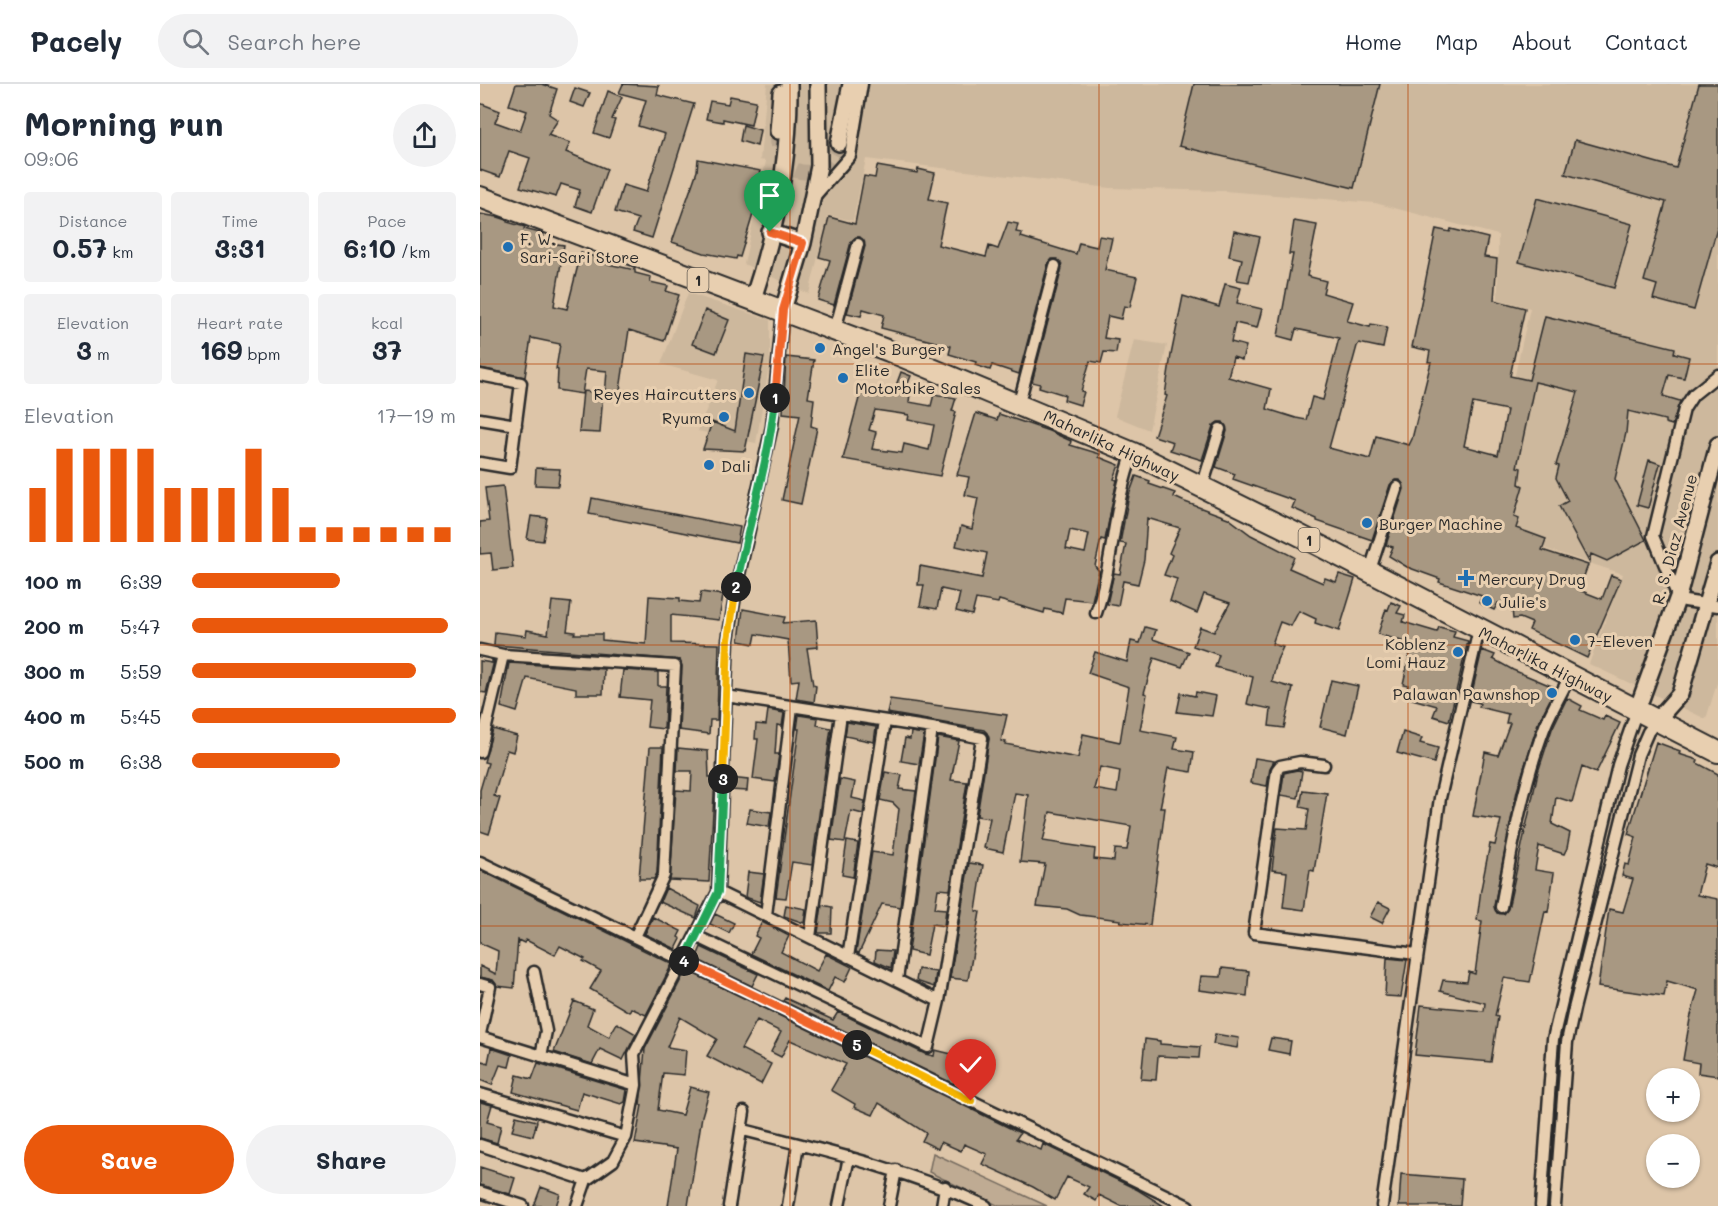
<!DOCTYPE html>
<html lang="en">
<head>
<meta charset="utf-8">
<style>
  :root { --surface:#fff; --page:#f2f2f3; --text:#1f2937; --muted:#747a83; --line:#e0e1e3; --accent:#ea580c }
  body { margin:0; font-family:Mali,sans-serif; background:var(--page); color:var(--text); height:100vh; display:flex; flex-direction:column; font-size:22px; white-space:nowrap }
  * { box-sizing:border-box; margin:0 }
  p { font-size:20px; color:var(--muted) }
  .icon { flex:none; width:33px; height:33px; fill:none; stroke:currentColor; stroke-width:2; stroke-linecap:round; stroke-linejoin:round }
  .map { position:relative; flex:1; overflow:hidden }
  .side { display:flex; flex-direction:column; background:var(--surface); width:480px }
  .side>* { flex:none }
  .tools { position:absolute; left:1166px; top:984px; display:grid; gap:12px }
  .tools a { display:grid; place-items:center; width:54px; height:54px; border-radius:50%; background:var(--surface); box-shadow:0 2px 4px #0004; font-size:30px }
  .pin { position:absolute; display:grid; place-items:center; width:51px; height:51px; color:#fff; margin:-62px -26px; border-radius:50% 50% 50% 0; rotate:-45deg; box-shadow:0 0 6px #0007 }
  .pin .icon { rotate:45deg }
  .km { position:absolute; width:30px; height:30px; margin:-15px; border-radius:50%; background:#222; color:#fff; font-size:16px; line-height:30px; text-align:center }
  .round { display:grid; place-items:center; flex:none; width:63px; height:63px; border-radius:32px; background:var(--page) }
  .summary { display:flex; align-items:center; justify-content:space-between; height:102px; padding:0 24px }
  h1 { font-size:33px; font-weight:800; line-height:45px }
  .metrics { display:grid; grid-template-columns:repeat(3,1fr); gap:9px; height:102px; padding:6px 24px }
  .metrics div { display:grid; align-content:center; border-radius:6px; background:var(--page); text-align:center }
  .metrics b { font-size:26px; font-weight:800 }
  .metrics small { font-size:16px; font-weight:400 }
  .metrics p { font-size:16px }
  .chart { height:168px; padding:12px 24px }
  .chart p { display:flex; justify-content:space-between }
  .chart svg { width:100%; height:108px; margin-top:6px; stroke:var(--accent); stroke-width:6 }
  .button { display:flex; gap:12px; margin-top:auto; padding:12px 24px }
  .button a { flex:1; height:69px; border-radius:36px; background:var(--accent); color:#fff; font-size:24px; font-weight:800; line-height:69px; text-align:center }
  .button a+a { background:var(--page); color:var(--text) }
  ul { padding:0 24px; list-style:none; font-size:20px }
  li { display:grid; grid-template-columns:96px 72px 1fr; align-items:center; height:45px }
  li i { height:15px; border-radius:8px; background:var(--accent) }
  header { display:flex; align-items:center; gap:36px; box-sizing:border-box; height:84px; padding:0 30px; background:var(--surface); border-bottom:2px solid var(--line) }
  header strong { font-size:28px }
  nav { display:flex; gap:33px; margin-inline-start:auto; font-size:21px }
  .search { width:420px; height:54px; background:var(--page); display:flex; align-items:center; gap:15px; box-sizing:border-box; padding:0 21px; border-radius:33px; color:var(--muted); font-size:22px }
  main { display:flex; flex:1; min-height:0 }
  .map>svg:first-child { display:block }
  .built { fill:#cdb89d }
  .green { fill:#bfab93; stroke:#756b5f; stroke-width:1.5 }
  .building { fill:#a89882; stroke:#2b2b2b; stroke-width:1.5; fill-rule:evenodd }
  .lines { fill:none; stroke-linecap:round; stroke-linejoin:round }
  .secondary-tunnel { stroke:#b9a68f; stroke-width:15; stroke-dasharray:15 8; stroke-linecap:butt }
  .street-casing { stroke:#2b2b2b; stroke-width:15 }
  .secondary-casing { stroke:#2b2b2b; stroke-width:20 }
  .highway-casing { stroke:#2b2b2b; stroke-width:24 }
  .street { stroke:#e8cfb0; stroke-width:10 }
  .secondary { stroke:#e8cfb0; stroke-width:15 }
  .highway { stroke:#e8cfb0; stroke-width:20 }
  .split-1-casing { stroke:#fff; stroke-width:12 }
  .split-2-casing { stroke:#fff; stroke-width:12 }
  .split-3-casing { stroke:#fff; stroke-width:12 }
  .split-4-casing { stroke:#fff; stroke-width:12 }
  .split-5-casing { stroke:#fff; stroke-width:12 }
  .split-6-casing { stroke:#fff; stroke-width:12 }
  .split-1 { stroke:#f0652b; stroke-width:8 }
  .split-2 { stroke:#22a559; stroke-width:8 }
  .split-3 { stroke:#f5b400; stroke-width:8 }
  .split-4 { stroke:#22a559; stroke-width:8 }
  .split-5 { stroke:#f0652b; stroke-width:8 }
  .split-6 { stroke:#f5b400; stroke-width:8 }
  .grid { fill:none; stroke:#b94e14; stroke-width:1.5; stroke-opacity:0.55 }
  .poi-dot { fill:#1f6fb2; stroke:#e8cfb0; stroke-width:2 }
  .labels { text-anchor:middle; dominant-baseline:central; stroke-width:6; stroke-linejoin:round; paint-order:stroke }
  .shield { fill:#e8cfb0; stroke:#645c53; stroke-width:1.5 }
  .shield-label { font-size:15px; font-weight:bold; fill:#2b2b2b }
  .poi-label { font-size:16px; fill:#2b2b2b; stroke:#e8cfb0; text-anchor:start }
  .street-label { font-size:16px; fill:#2b2b2b; stroke:#e8cfb0 }
</style>
</head>
<body>
<header>
<strong>Pacely</strong>
<div class="search"><svg class="icon" aria-label="search" viewBox="0 0 24 24"><circle cx="10" cy="10" r="6"/><path d="M15 15l6 6"/></svg>Search here</div>
<nav><a>Home</a><a>Map</a><a>About</a><a>Contact</a></nav>
</header>
<main>
<section class="side">
<div class="summary"><div><h1>Morning run</h1><p>09:06</p></div><a class="round"><svg class="icon" aria-label="share" viewBox="0 0 24 24"><path d="M12 15V3M7 8l5-5 5 5M5 13v7h14v-7"/></svg></a></div>
<div class="metrics">
<div><p>Distance</p><b>0.57<small> km</small></b></div>
<div><p>Time</p><b>3:31</b></div>
<div><p>Pace</p><b>6:10<small> /km</small></b></div>
</div>
<div class="metrics">
<div><p>Elevation</p><b>3<small> m</small></b></div>
<div><p>Heart rate</p><b>169<small> bpm</small></b></div>
<div><p>kcal</p><b>37</b></div>
</div>
<div class="chart"><p><span>Elevation</span>17–19 m</p>
<svg viewBox="0 0 160 44" preserveAspectRatio="none"><path d="M5 44V22M15 44V6M25 44V6M35 44V6M45 44V6M55 44V22M65 44V22M75 44V22M85 44V6M95 44V22M105 44V38M115 44V38M125 44V38M135 44V38M145 44V38M155 44V38"/></svg>
</div>
<ul>
<li><b>100 m</b>6:39<i style="width:56%"></i></li>
<li><b>200 m</b>5:47<i style="width:97%"></i></li>
<li><b>300 m</b>5:59<i style="width:85%"></i></li>
<li><b>400 m</b>5:45<i style="width:100%"></i></li>
<li><b>500 m</b>6:38<i style="width:56%"></i></li>
</ul>
<div class="button"><a>Save</a><a>Share</a></div>
</section>
<div class="map">
<svg width="1238" height="1122" viewBox="0 0 1238 1122">
  <rect width="100%" height="100%" fill="#ddc5a8"/>
  <filter id="ink" filterUnits="userSpaceOnUse"><feTurbulence type="fractalNoise" baseFrequency=".0167" numOctaves="2"/><feDisplacementMap in="SourceGraphic" scale="12" xChannelSelector="R" yChannelSelector="G"/><feConvolveMatrix kernelMatrix="1 2 1 2 8 2 1 2 1" color-interpolation-filters="sRGB"/></filter>
  <g filter="url(#ink)">
    <path class="built" d="M287 0H1238V596L1226 635 1109 580 1143 490 1011 447 1016 375 1050 224 1018 216V151L895 119 744 107 630 104 386 75 373 137 348 131 329 210 264 180 286 77 280 76Z
      M208 209 290 236V277L276 359 218 347 238 296 181 280Z
      M654 256 687 261 669 346 635 332Z"/>
    <path class="green" d="M453 1069 567 1122H519L449 1088Z"/>
    <path class="building" d="M36 0H62L77 5 69 30 78 36 68 51 90 59 86 68 127 85 112 128 95 122 100 106 81 100 76 113 40 103 50 74 29 67 20 93 0 86V19L20 27 15 38 40 47 47 27 29 21Z
      M143 0 179 2 177 11 214 20 172 154 153 148 158 135 135 128 143 101 166 108 185 50 158 42 166 16 139 9Z
      M714 0H900L874 104 699 62Z
      M1219 0H1238V141L1214 226 1173 215 1177 201 1164 197 1186 118 1085 90 1095 56 1196 84Z
      M95 4 110 9 104 23 90 18Z
      M128 7 142 13 132 35 135 36 129 54 114 49Z
      M250 12 276 17 271 41 243 35V38L226 35 230 17 248 20Z
      M263 41 280 46 277 62 260 57Z
      M218 75 281 87 274 127 260 173 257 172 256 175 224 169 192 158 217 87Z
      M397 82 437 89 438 85 455 89 449 115 467 119 458 161 506 173 509 162 518 165 528 138 538 140 536 148 542 149 541 153 596 170 599 159 617 163 619 152 632 154 625 186 657 193 650 223 644 222 641 235 628 232 624 254 638 256 636 269 624 268 621 279 610 277 601 307 604 308 600 321 584 316 585 311 559 303 560 300 552 298 582 184 577 175H572L568 180 539 290 512 281 510 286 495 281 496 278 469 270 471 262 401 244 404 231 383 225 381 232 367 229 385 162 380 153H376L371 158 354 221 338 216 350 176 339 173 349 133 375 140 384 92 395 94Z
      M1057 114 1152 140 1134 204 1039 178Z
      M0 130 18 133 27 136V138L45 143 44 145 64 150 63 158 84 161 74 222 87 225 101 169 120 174 119 178 155 186V189L171 193 170 198 188 202 186 207 199 211 184 257 149 246 139 313 125 312 127 287 106 285 102 310 77 306 78 286 76 285 80 260 51 254 45 293 0 284Z
      M814 137 837 141 827 192 846 197 843 209 873 218 867 237 890 243 891 240 907 243 903 264 879 259 877 262 849 364 890 375 896 352 929 361 932 355 951 278H948L950 267 932 263 956 145 970 148 971 145 1008 154 1004 173 1017 175 1014 216 1045 224 1030 292 1049 296 1065 232 1195 264 1194 269 1209 273 1204 294 1189 291 1183 312 1200 317 1192 341 1185 339V336L1148 327 1146 349 1135 395 1166 456 1127 477 1111 470 1109 478 1079 422 1088 417 1076 394 1079 382 1076 381 1098 308 1055 298 1037 383 1041 384 1039 400 1043 402 1034 433 1039 435 1036 444 1066 455 1062 466 1108 481 1099 506 1122 515 1131 491 1141 495 1107 574 1049 546 1052 539 1040 534 1033 535 1032 524 1018 519 1014 526 999 519 1002 512 959 498 960 495 927 483 909 472 913 463 906 461 924 405 920 396H915L910 401 892 456 837 437V435L812 424 815 417 753 395 755 390 736 383 747 347 743 338H738L733 342 722 376 690 366 693 358 674 352 687 312 685 311 691 271 703 212 739 223 745 200 761 204 757 219 782 225 777 244 755 239 751 258 766 262 762 276 753 273 748 293 791 305 787 325 816 334 826 336 832 313 843 316 859 254 816 245 813 256 798 252 813 170H809ZM993 319 1027 326 1018 371 984 362Z
      M754 147 780 153 769 198 757 196 762 175 749 172Z
      M225 226 249 236 236 269 212 260Z
      M266 270 284 273 265 367 223 365 232 338 255 347Z
      M306 273 334 276 328 314 334 315 331 342 337 344 321 420 302 416 320 331 303 329Z
      M421 288 431 292 424 309 430 310 429 318 451 322 454 310 476 314 472 327 476 328 460 392 363 375 382 303 409 311 410 307H414ZM395 326 429 331 428 336 454 341 449 366 424 360 422 369 392 365 396 348 389 346Z
      M103 307 123 309 120 349 99 348Z
      M496 329 517 336 519 330 569 347 591 357 590 361 620 370 619 373 639 381 634 395 637 396 625 456 621 455 615 482 619 487 612 517 585 514 582 529 565 525 564 529 519 516 518 519 496 515 492 531 476 527 480 509 461 505 457 525 440 522 444 501H438L440 482 502 494 507 469 476 462 481 442 492 445 498 414 485 411 489 393 477 391ZM590 446 609 450 605 469 586 465Z
      M1169 376 1180 380 1168 424 1157 421Z
      M56 384 80 385 78 402 55 401Z
      M656 392 670 397 669 400 695 409 694 413 705 418 748 434 771 451 814 473 809 484 843 499 845 494 856 498 859 490 875 495 859 547 835 539 836 535 819 527 811 542 800 538 792 560 803 563 797 576 792 598 813 604 804 644 789 642 791 625 767 620 773 593 735 583 739 571 713 562 720 543 734 548 750 519 724 510 717 529 690 517 697 495 684 491 692 471 689 469 700 444 667 434 664 476 658 500 643 497 638 522 627 520 634 489 640 490 646 460 640 459 649 411Z
      M23 402 33 484 13 486 11 469 0 470V438L9 437 5 404Z
      M112 414 260 443 257 459 109 430Z
      M51 432 67 434 63 457 47 455Z
      M221 508 243 511 239 536 191 531V559L239 560 237 636H230L229 650 199 646 202 582 200 576 14 561 15 548 46 552 47 546 68 550 72 517 91 519 87 547 95 548 94 550H122V556L166 560 169 512 200 514V517L219 519Z
      M911 518 921 522 917 529 925 531 923 538 957 548 959 543 975 547 973 553 988 557 969 637 953 632 957 622 925 613 928 601 923 600 932 560 898 550 906 525 908 526Z
      M263 525 305 533 303 539 336 536 338 563 327 564 333 601 336 602 334 618 316 615 319 596 311 597 308 556 276 550 274 560 259 557Z
      M665 543 676 546 673 555 709 568 702 583 674 574 664 609 667 610 660 646 697 653 694 665 714 668 711 688 688 684 680 724H685L670 841 640 838 641 836 600 831 587 825 557 822 565 780 540 778 548 711 535 709 523 768 504 764 510 734 497 732 509 655 507 649 504 646 407 629 410 615 527 631 521 657 526 658 525 660 598 674 603 650 640 658 645 627 649 603 608 589 615 568 647 578 651 557 660 559ZM620 683 640 687 637 709 614 705ZM570 728 651 742 647 766 635 765 634 777 614 775 615 765 563 757Z
      M1002 566 1015 571 1013 575 1033 586 1076 604 1058 639 1037 707 1014 822 1017 829 1024 830 1028 825 1058 688 1072 645 1087 614 1102 622 1100 626 1123 636 1125 632 1140 639 1116 689 1102 683 1092 718 1076 713 1072 740 1090 749 1087 764 1084 770 1059 762 1055 786 1074 789 1068 828 1065 827 1050 898 1024 894 1015 932 1018 933 1011 978 935 971 941 921 1004 927 1005 919 960 907 963 896 987 898 989 888 995 890 1002 837 997 836 1001 805 1010 760 1015 761 1021 736 993 732 1005 668 1018 671 1030 639H1026L1028 630 999 623 1000 619 990 617Z
      M12 576 14 577 6 609 0 608V577L12 579Z
      M29 579 124 585 123 610H96V604L47 594 37 628 21 623Z
      M143 586 178 588V602H186L184 645 167 643 170 616 140 613Z
      M851 596 878 602 867 650 840 643Z
      M716 608 736 612 732 632 697 628 701 609 715 612Z
      M288 626 304 629 302 642 297 641 295 670H299L295 698 273 695 278 655H275L276 640 286 641Z
      M319 631 338 634 337 641 351 644 332 781 312 778 306 814 296 813 319 645H317Z
      M367 638 396 643 394 658 365 652Z
      M13 645 37 652 33 668 27 666 14 712 20 714 9 750 0 747V706L8 679 4 678Z
      M431 648 444 650 439 680 421 677 425 654 430 655Z
      M923 648 942 654 940 659 958 664 954 679 917 669Z
      M458 653 479 657 471 696 487 698 470 806 458 805 455 824 466 825 464 842 452 840 446 871 429 867Z
      M1176 658 1200 667 1199 670 1218 676 1217 679 1238 690V784L1225 780 1217 811 1238 815V992L1218 989 1219 979 1203 976 1210 935 1218 906 1187 897 1184 912 1118 903 1129 825 1143 828 1153 795 1142 792 1145 780 1149 781 1156 753 1148 750Z
      M170 663H183L177 789 174 795H159Z
      M198 664 228 667 229 693H235L229 798 190 796 196 706 211 707 212 687H197Z
      M775 674 794 677 790 684 787 702 771 699Z
      M817 686 822 687 818 714 801 711 804 689Z
      M405 688 422 691 419 705 436 707 420 823 402 820 379 869 376 868 392 768 413 771 419 725 413 719 400 716Z
      M250 694 268 696 267 707 250 706Z
      M360 695 375 698 372 714 385 717 383 730 371 727 365 758 351 756Z
      M823 706 847 709 834 787 830 786 824 826 803 823 807 788 792 786 797 744 826 746 829 725 820 723Z
      M270 725 291 728 289 743 267 739Z
      M367 757 378 759 373 793 362 791Z
      M489 779 503 781 496 827 500 828 488 896 470 894Z
      M0 786 192 880 166 931 151 924 149 928 110 905 121 887 103 877 105 875 80 862 75 871 46 856 44 859 38 856 34 904 17 902 13 896 0 893V882L16 890 18 867 0 859Z
      M268 788 284 790 280 818 265 813Z
      M186 804 220 822 216 834 180 818Z
      M898 818 910 824 902 839 890 833Z
      M306 821 326 825 324 839 304 832Z
      M342 821 352 823 351 849H338Z
      M235 830 254 839 249 849 230 840Z
      M173 833 201 847 198 853 201 855 196 865 165 850Z
      M282 838 309 852 301 868 337 887 346 870 372 883 365 898 355 893 348 907 271 870 279 854 275 852Z
      M221 863 278 890 272 902 216 875Z
      M396 866 413 867 411 884 395 877Z
      M907 874 927 876 921 913 905 912Z
      M742 884 769 887 767 912 719 906 721 892 741 893Z
      M438 885 456 888 454 903 436 897Z
      M206 886 540 1049 536 1055 561 1066 563 1060 658 1106 684 1122H641L619 1111 616 1117 604 1110 609 1103 587 1093 575 1116 553 1103 502 1080 507 1070 484 1060 481 1067 461 1058 458 1065 442 1057 446 1049 399 1019 393 1031 374 1023 375 1020 351 1006 366 980 310 956 301 973 291 968 301 948 277 936 261 965 291 980 281 1000 227 972 237 955 200 933 187 963 206 966 204 991 183 989 178 1026 202 1031 210 1003 229 1008 222 1032 208 1122H188L197 1065 155 1059 162 1021H160L165 965Z
      M305 914 353 936 358 928 445 970 454 972 455 966 480 972 474 1000 303 917Z
      M94 917 113 925 107 941 129 953 137 939 156 950 143 976 120 965 112 980 74 968Z
      M735 950 759 954 757 964 733 960Z
      M791 954 811 957 809 970 788 966Z
      M665 955 680 957V960L720 963 719 974 678 972 676 996 661 995Z
      M11 964 32 971 29 983 20 981 12 1001 0 996V976L8 979Z
      M58 979 147 1006 145 1018 141 1020 102 1008 97 1026 33 1008 37 991 52 995Z
      M0 1018 12 1021 7 1038 21 1042 17 1059 0 1054Z
      M36 1032 57 1037 53 1052 32 1047Z
      M0 1083 35 1094 30 1110 0 1101Z
      M921 1090 982 1095 980 1122H919Z
      M61 1103 80 1110 76 1122H54Z"/>
    <g class="lines">
      <path class="secondary-tunnel" d="M298 47C292 95 347 104 359 59"/>
      <g class="street-casing">
        <path id="street" d="M334 113 370 72 382 0
          M355 246 378 160
          M0 291 41 299 30 384 0 379
          M1238 291 1213 311 1204 325 1173 452 1198 513 1205 517 1238 522
          M539 319 575 182
          M0 335 36 341
          M722 403 740 345
          M889 489 917 403
          M616 529C634 477 633 422 653 369
          M0 566 23 571 195 582 184 791 155 853
          M246 612 452 644 502 654 459 917
          M0 668 23 571
          M844 681 820 678 800 682 797 686 774 849 936 870
          M0 778 708 1122
          M1021 823C1032 763 1043 700 1065 642 1072 625 1082 608 1090 592
          M286 831 312 623
          M216 852 448 963 459 917 238 808
          M330 853 361 630
          M368 873 405 637
          M54 888 66 947 61 972
          M417 896 452 644
          M0 900 10 903 0 950
          M0 953 156 1001
          M0 1010 146 1053
          M263 1046C346 1067 428 1086 506 1122
          M0 1061 106 1096
          M0 1108 43 1122
          M97 1122 106 1096 133 1077 146 1053 156 1001 154 970 238 808 248 556 257 500 292 342 303 226
          M249 1122 264 1028
          M308 1122 318 1060
          M359 1122 369 1073
          M409 1122 416 1086
          M462 1122 465 1103
          M902 1122 960 714 999 545
          M1061 1122 1073 955 1138 681 1157 626
          M1075 1122 1087 958 1094 925 1158 671 1168 648 1177 636"/>
      </g>
      <g class="secondary-casing">
        <path id="secondary" d="M298 47 301 9
          M359 59 371 0
          M290 148 323 159
          M273 215C296 146 310 73 309 0
          M303 226 323 159 339 82 338 0
          M1157 626 1198 513 1238 361
          M1177 636 1200 610 1238 479"/>
      </g>
      <g class="highway-casing">
        <path id="highway" d="M0 113 409 267 653 369 819 451 1238 668"/>
      </g>
      <use href="#street" class="street"/>
      <use href="#secondary" class="secondary"/>
      <use href="#highway" class="highway"/>
    </g>
  </g>
  <g class="lines" filter="url(#ink)">
    <g class="split-1-casing">
      <path id="split-1" d="M290 148 323 159 303 226 295 314"/>
    </g>
    <g class="split-2-casing">
      <path id="split-2" d="M256 503C268 440 289 379 295 314"/>
    </g>
    <g class="split-3-casing">
      <path id="split-3" d="M243 695 248 556 256 503"/>
    </g>
    <g class="split-4-casing">
      <path id="split-4" d="M204 877 238 808 243 695"/>
    </g>
    <g class="split-5-casing">
      <path id="split-5" d="M204 877 377 961"/>
    </g>
    <g class="split-6-casing">
      <path id="split-6" d="M377 961 491 1017"/>
    </g>
    <use href="#split-1" class="split-1"/>
    <use href="#split-2" class="split-2"/>
    <use href="#split-3" class="split-3"/>
    <use href="#split-4" class="split-4"/>
    <use href="#split-5" class="split-5"/>
    <use href="#split-6" class="split-6"/>
  </g>
  <path class="grid" d="M310 0V1122M619 0V1122M928 0V1122M0 280H1238M0 561H1238M0 842H1238"/>
  <g class="poi-dot">
    <circle cx="28" cy="163" r="6"/>
    <circle cx="340" cy="264" r="6"/>
    <circle cx="363" cy="294" r="6"/>
    <circle cx="269" cy="309" r="6"/>
    <circle cx="244" cy="333" r="6"/>
    <circle cx="229" cy="381" r="6"/>
    <circle cx="887" cy="439" r="6"/>
    <path d="M983 485h6v6h6v6h-6v6h-6v-6h-6v-6h6z"/>
    <circle cx="1007" cy="517" r="6"/>
    <circle cx="1095" cy="556" r="6"/>
    <circle cx="978" cy="568" r="6"/>
    <circle cx="1072" cy="609" r="6"/>
  </g>
  <g class="labels">
    <g class="shield">
      <rect x="207.5" y="184" width="21" height="24" rx="4.5"/>
      <rect x="818.5" y="444" width="21" height="24" rx="4.5"/>
    </g>
    <g class="shield-label">
      <text x="218" y="196">1</text>
      <text x="829" y="456">1</text>
    </g>
    <g class="poi-label">
      <text x="40" y="154">F. W.<tspan x="40" dy="18">Sari-Sari Store</tspan></text>
      <text x="352" y="264">Angel's Burger</text>
      <text x="375" y="285">Elite<tspan x="375" dy="18">Motorbike Sales</tspan></text>
      <text x="257" y="309" text-anchor="end">Reyes Haircutters</text>
      <text x="232" y="333" text-anchor="end">Ryuma</text>
      <text x="241" y="381">Dali</text>
      <text x="899" y="439">Burger Machine</text>
      <text x="998" y="494">Mercury Drug</text>
      <text x="1019" y="517">Julie's</text>
      <text x="1107" y="556">7-Eleven</text>
      <text x="966" y="559" text-anchor="end">Koblenz<tspan x="966" dy="18">Lomi Hauz</tspan></text>
      <text x="1060" y="609" text-anchor="end">Palawan Pawnshop</text>
    </g>
    <g class="street-label">
      <text transform="translate(632 361) rotate(25)">Maharlika Highway</text>
      <text transform="translate(1194 455) rotate(-75)">R. S. Diaz Avenue</text>
      <text transform="translate(1066 580) rotate(27)">Maharlika Highway</text>
    </g>
  </g>
</svg>
<div class="tools">
<a>+</a>
<a>−</a>
</div>
<div class="pin" style="left:290px;top:148px;background:#1e9e55"><svg class="icon" aria-label="arrive" viewBox="0 0 24 24"><path d="M6 21V4h12l-3 4 3 4H6"/></svg></div>
<div class="pin" style="left:491px;top:1017px;background:#d93025"><svg class="icon" aria-label="check" viewBox="0 0 24 24"><path d="M5 12l5 5 9-10"/></svg></div>
<b class="km" style="left:295px;top:314px">1</b>
<b class="km" style="left:256px;top:503px">2</b>
<b class="km" style="left:243px;top:695px">3</b>
<b class="km" style="left:204px;top:877px">4</b>
<b class="km" style="left:377px;top:961px">5</b>
</div>
</main>
</body>
</html>
